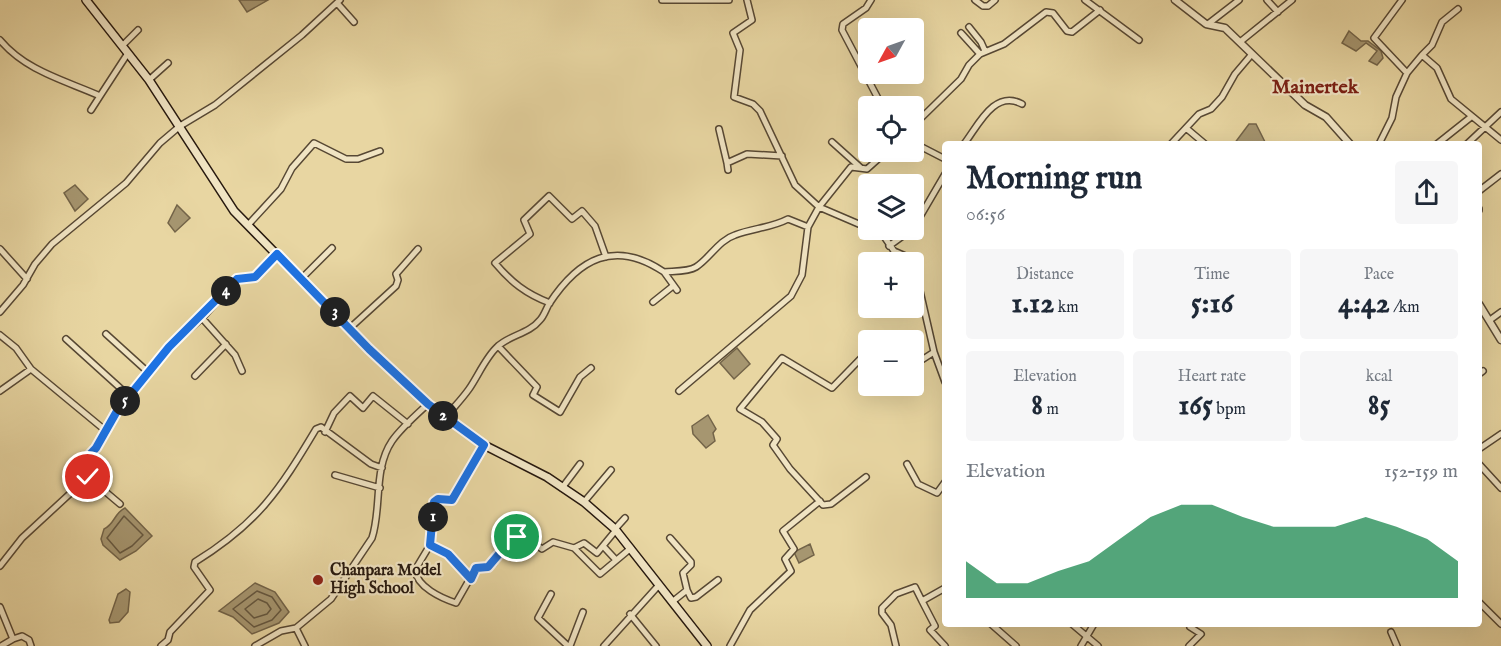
<!DOCTYPE html>
<html lang="en">
<head>
<meta charset="utf-8">
<style>
  :root { --surface:#fff; --page:#f6f6f7; --text:#1f2937; --muted:#747a83; --accent:#0b8043 }
  body { margin:0; font-family:"IM FELL English",serif; background:var(--page); color:var(--text); height:100vh; display:flex; flex-direction:column; font-size:22px; white-space:nowrap }
  * { box-sizing:border-box; margin:0 }
  p { font-size:20px; color:var(--muted) }
  .icon { flex:none; width:33px; height:33px; fill:none; stroke:currentColor; stroke-width:2; stroke-linecap:round; stroke-linejoin:round }
  .map { position:relative; flex:1; overflow:hidden }
  .sheet { position:absolute; left:942px; top:141px; width:540px; height:486px; display:flex; flex-direction:column; background:var(--surface); border-radius:6px; box-shadow:0 6px 24px #0002 }
  .sheet>* { flex:none }
  .needle { width:39px; rotate:230deg }
  .buttons { position:absolute; left:858px; top:18px; display:grid; gap:12px }
  .buttons a { display:grid; place-items:center; width:66px; height:66px; border-radius:6px; background:var(--surface); box-shadow:0 6px 24px #0002; font-size:30px }
  .pin { position:absolute; display:grid; place-items:center; width:51px; height:51px; color:#fff; margin:-26px; border:3px solid #fff; border-radius:50%; box-shadow:0 2px 6px #0007 }
  .km { position:absolute; width:30px; height:30px; margin:-15px; border-radius:50%; background:#222; color:#fff; font-size:16px; line-height:30px; text-align:center }
  .round { display:grid; place-items:center; flex:none; width:63px; height:63px; border-radius:6px; background:var(--page) }
  .summary { display:flex; align-items:center; justify-content:space-between; height:102px; padding:0 24px }
  h1 { font-size:33px; font-weight:700; line-height:45px }
  .figures { display:grid; grid-template-columns:repeat(3,1fr); gap:9px; height:102px; padding:6px 24px }
  .figures div { display:grid; align-content:center; border-radius:6px; background:var(--page); text-align:center }
  .figures b { font-size:30px; font-weight:700 }
  .figures small { font-size:16px; font-weight:400 }
  .figures p { font-size:16px }
  .chart { height:168px; padding:12px 24px }
  .chart p { display:flex; justify-content:space-between }
  .chart svg { width:100%; height:108px; margin-top:6px; fill:var(--accent); opacity:.7 }
  .map>svg:first-child { display:block }
  .water { fill:#a69670; stroke:#736449; stroke-width:1.5 }
  .lines { fill:none; stroke-linecap:round; stroke-linejoin:round }
  .shore { stroke:#665840; stroke-width:1.5 }
  .minor-casing { stroke:#574834; stroke-width:8 }
  .tertiary-casing { stroke:#574834; stroke-width:9 }
  .secondary-casing { stroke:#27190f; stroke-width:10 }
  .minor { stroke:#f0e4c3; stroke-width:5 }
  .tertiary { stroke:#f0e4c3; stroke-width:6 }
  .secondary { stroke:#f0e4c3; stroke-width:7 }
  .route-casing { stroke:#fff; stroke-width:12 }
  .route { stroke:#1a73e8; stroke-width:8 }
  .poi-dot { fill:#8f2418; stroke:#f0e4c3; stroke-width:2 }
  .labels { text-anchor:middle; dominant-baseline:central; stroke-width:4.5; stroke-linejoin:round; paint-order:stroke }
  .poi-label { font-size:16px; font-weight:bold; fill:#27190f; stroke:#f0e4c3; text-anchor:start }
  .quarter-label { font-size:20px; font-weight:bold; fill:#7a1f14; stroke:#f0e4c3 }
</style>
</head>
<body>
<div class="map">
<svg width="1501" height="646" viewBox="0 0 1501 646">
  <rect width="100%" height="100%" fill="#e8d6a2"/>
  <filter id="stains"><feTurbulence type="fractalNoise" baseFrequency=".00333" numOctaves="4"/><feColorMatrix values="0 0 0 0 .2 0 0 0 0 .09 0 0 0 0 .02 0 0 0 .5 -.17"/></filter>
  <radialGradient id="worn" r=".72"><stop offset=".6" stop-color="#630" stop-opacity="0"/><stop offset="1" stop-color="#630" stop-opacity=".3"/></radialGradient>
  <path class="water" d="M239 0H268L247 12Z
    M1349 31 1361 41H1368L1381 51 1383 58 1377 65 1369 61 1377 51 1366 43 1356 51 1342 43Z
    M1249 124H1256L1266 144H1234Z
    M75 185 88 199 75 211 64 193Z
    M177 205 190 218 175 232 168 223Z
    M737 348 750 364 734 379 720 363Z
    M708 415 716 429 713 433 715 441 706 448 693 434 692 426Z
    M125 508 152 536 136 551 120 560 103 545 101 539 104 529C115 524 114 513 125 508Z
    M810 544 814 555 799 563 794 552Z
    M255 583 275 592 289 612 279 623 252 634 233 617 219 611Z
    M126 589 130 592 128 612 119 622 110 623 109 620 118 594Z"/>
  <g class="lines">
    <path class="shore" d="M124 516 143 535 132 546 120 553 107 538Z
      M257 591 272 597 281 610 272 620 254 627 233 609Z
      M258 599 267 603 271 609 267 614 254 618 245 609Z"/>
    <g class="minor-casing">
      <path id="minor" d="M662 0H729
        M871 0 866 8 843 24 842 30 882 106
        M975 0 983 6H988L995 0
        M1085 0 1139 40
        M1267 0 1278 12
        M337 3 354 22
        M1208 24 1239 0
        M969 27 981 42 985 51
        M961 33 980 54
        M0 40C26 71 64 80 100 96L128 53
        M1240 42 1292 0
        M123 45 138 30
        M1422 55 1432 45 1442 22 1458 9
        M1407 73 1422 55 1437 68 1451 99 1501 140
        M149 80 168 63
        M91 110 100 96
        M914 125 961 79 969 65 980 54 1004 44 1046 12 1053 13 1067 31 1072 32 1100 10
        M1186 128 1205 144
        M719 129 727 163
        M832 142 861 168
        M914 143 945 159
        M964 144C978 126 994 89 1022 104
        M1171 144 1199 114 1211 109 1222 97 1235 74 1252 54
        M1379 144 1392 118 1396 97 1407 73 1374 38 1402 0
        M1437 144 1471 117
        M1467 144 1501 112
        M728 170 727 163 747 154 782 156
        M1479 191 1501 174
        M1479 209V210
        M248 225 281 189 292 168 314 143 346 159H358L380 151
        M914 227 945 174
        M868 228 819 207 851 167 867 169 886 152
        M872 230 883 235 894 251 912 259 913 262
        M889 246 911 230
        M0 249 27 279
        M914 265 934 352 945 382
        M664 272 677 290
        M302 278 332 248
        M653 302 673 286
        M550 303C526 294 511 282 495 263L530 234 524 220 549 196 572 219 582 211 595 226 606 257
        M0 312 23 285 35 264 52 244 126 183 160 143 180 126 215 105 302 35 340 0
        M202 318 235 355 242 371
        M1490 320 1501 312
        M350 328 396 286 398 280 396 274 418 249
        M106 334 149 373
        M0 335 16 348 31 369 106 431
        M66 339 129 396
        M498 346 537 387 533 395 560 412 580 377 591 368
        M914 365 934 352
        M1479 374 1483 371
        M195 376 226 344
        M0 391 31 369
        M679 391 791 296 802 275 808 227
        M445 418C453 408 462 399 469 389 478 376 486 357 497 347 509 335 529 334 540 320 544 316 546 309 549 304 579 258 615 239 664 272 673 271 688 272 696 267 710 258 719 240 735 235 753 228 771 228 788 219L808 227 819 207 795 185 760 111 753 104 734 97 740 50 733 33 752 20 747 0
        M325 432 334 413 350 396 363 408 373 396 408 424
        M484 445 452 500 438 499 434 503 430 545 415 570C417 587 441 598 456 603L476 568 488 567 494 563 510 541 521 534 542 549 553 542 574 548 600 574 631 548
        M1479 449 1501 434
        M907 464 918 484 937 493 945 482
        M1479 464 1501 488
        M335 475 380 488
        M88 477 120 504
        M866 477 831 504 823 505 790 469 773 445 777 439 762 422 740 409 782 358 832 388 868 351
        M562 488 580 464
        M584 502 611 470
        M615 529 625 518
        M670 538 691 562V565L683 573 687 590
        M430 545 448 554 471 579
        M603 546 616 560
        M574 548 584 543 597 553 616 530
        M0 566 22 538 88 477 80 465 96 448 117 411 169 347 202 318 237 279 240 277 250 279 255 277 277 254
        M551 594 538 618 568 646
        M922 601 935 626 930 630 945 646
        M672 602 687 590 691 598 696 597 718 580
        M1479 602 1501 624
        M0 607 13 639 1 646
        M630 614 656 646
        M991 624 1016 646
        M1072 624 1098 646
        M1391 632 1397 646
        M13 639 22 636 29 640 31 646
        M161 646 168 640 170 632 210 590 194 567 195 562C258 523 279 491 316 429L321 427 371 464 382 468
        M255 646 281 631 296 628
        M305 646 296 628 331 599 372 538C382 508 373 469 392 441 401 428 416 415 428 404
        M570 646 583 612
        M604 646 659 585
        M730 646 750 610 791 571 785 559 794 549 783 531 820 501
        M896 646 891 625 882 613V608L896 594 915 587 922 601 945 588
        M1081 646 1094 624
        M1189 646 1201 634 1190 627 1194 624"/>
    </g>
    <g class="tertiary-casing">
      <path id="tertiary" d="M1175 0 1206 24 1225 28 1305 105 1326 117 1350 144
        M1479 304 1501 340"/>
    </g>
    <g class="secondary-casing">
      <path id="secondary" d="M86 0 149 80 234 211 369 349 428 404 484 445 547 477 584 502 615 529 707 646"/>
    </g>
    <use href="#minor" class="minor"/>
    <use href="#tertiary" class="tertiary"/>
    <use href="#secondary" class="secondary"/>
  </g>
  <g class="lines">
    <g class="route-casing">
      <path id="route" d="M88 477 80 465 96 448 117 411 169 347 237 279 255 277 277 254 369 349 428 404 484 445 452 500 438 499 434 502 430 545 448 554 471 579 476 568 488 567 510 541 517 537"/>
    </g>
    <use href="#route" class="route"/>
  </g>
  <circle class="poi-dot" cx="318" cy="580" r="6"/>
  <g class="labels">
    <g class="poi-label">
      <text x="330" y="571">Chanpara Model<tspan x="330" dy="18">High School</tspan></text>
    </g>
    <g class="quarter-label">
      <text x="1315" y="87">Mainertek</text>
    </g>
  </g>
  <rect width="100%" height="100%" filter="url(#stains)"/>
  <rect width="100%" height="100%" fill="url(#worn)"/>
</svg>
<div class="buttons">
<a><svg class="needle" viewBox="-14 -14 28 28"><path d="M0-13l5 13h-10z" fill="#e53935"/><path d="M0 13l5-13h-10z" fill="#747a83"/></svg></a>
<a><svg class="icon" aria-label="locate" viewBox="0 0 24 24"><circle cx="12" cy="12" r="6"/><path d="M12 2v4M12 18v4M2 12h4M18 12h4"/></svg></a>
<a><svg class="icon" aria-label="layers" viewBox="0 0 24 24"><path d="M12 4l9 5-9 5-9-5zM3 14l9 5 9-5"/></svg></a>
<a>+</a>
<a>−</a>
</div>
<div class="pin" style="left:517px;top:537px;background:#1e9e55"><svg class="icon" aria-label="arrive" viewBox="0 0 24 24"><path d="M6 21V4h12l-3 4 3 4H6"/></svg></div>
<div class="pin" style="left:88px;top:477px;background:#d93025"><svg class="icon" aria-label="check" viewBox="0 0 24 24"><path d="M5 12l5 5 9-10"/></svg></div>
<b class="km" style="left:433px;top:517px">1</b>
<b class="km" style="left:443px;top:416px">2</b>
<b class="km" style="left:335px;top:312px">3</b>
<b class="km" style="left:226px;top:291px">4</b>
<b class="km" style="left:125px;top:401px">5</b>
<section class="sheet">
<div class="summary"><div><h1>Morning run</h1><p>06:56</p></div><a class="round"><svg class="icon" aria-label="share" viewBox="0 0 24 24"><path d="M12 15V3M7 8l5-5 5 5M5 13v7h14v-7"/></svg></a></div>
<div class="figures">
<div><p>Distance</p><b>1.12<small> km</small></b></div>
<div><p>Time</p><b>5:16</b></div>
<div><p>Pace</p><b>4:42<small> /km</small></b></div>
</div>
<div class="figures">
<div><p>Elevation</p><b>8<small> m</small></b></div>
<div><p>Heart rate</p><b>165<small> bpm</small></b></div>
<div><p>kcal</p><b>85</b></div>
</div>
<div class="chart"><p><span>Elevation</span>152–159 m</p>
<svg viewBox="0 0 160 44" preserveAspectRatio="none"><path d="M0 44V29L10 38L20 38L30 33L40 29L50 20L60 11L70 6L80 6L90 11L100 15L110 15L120 15L130 11L140 15L150 20L160 29V44z"/></svg>
</div>
</section>
</div>
</body>
</html>
